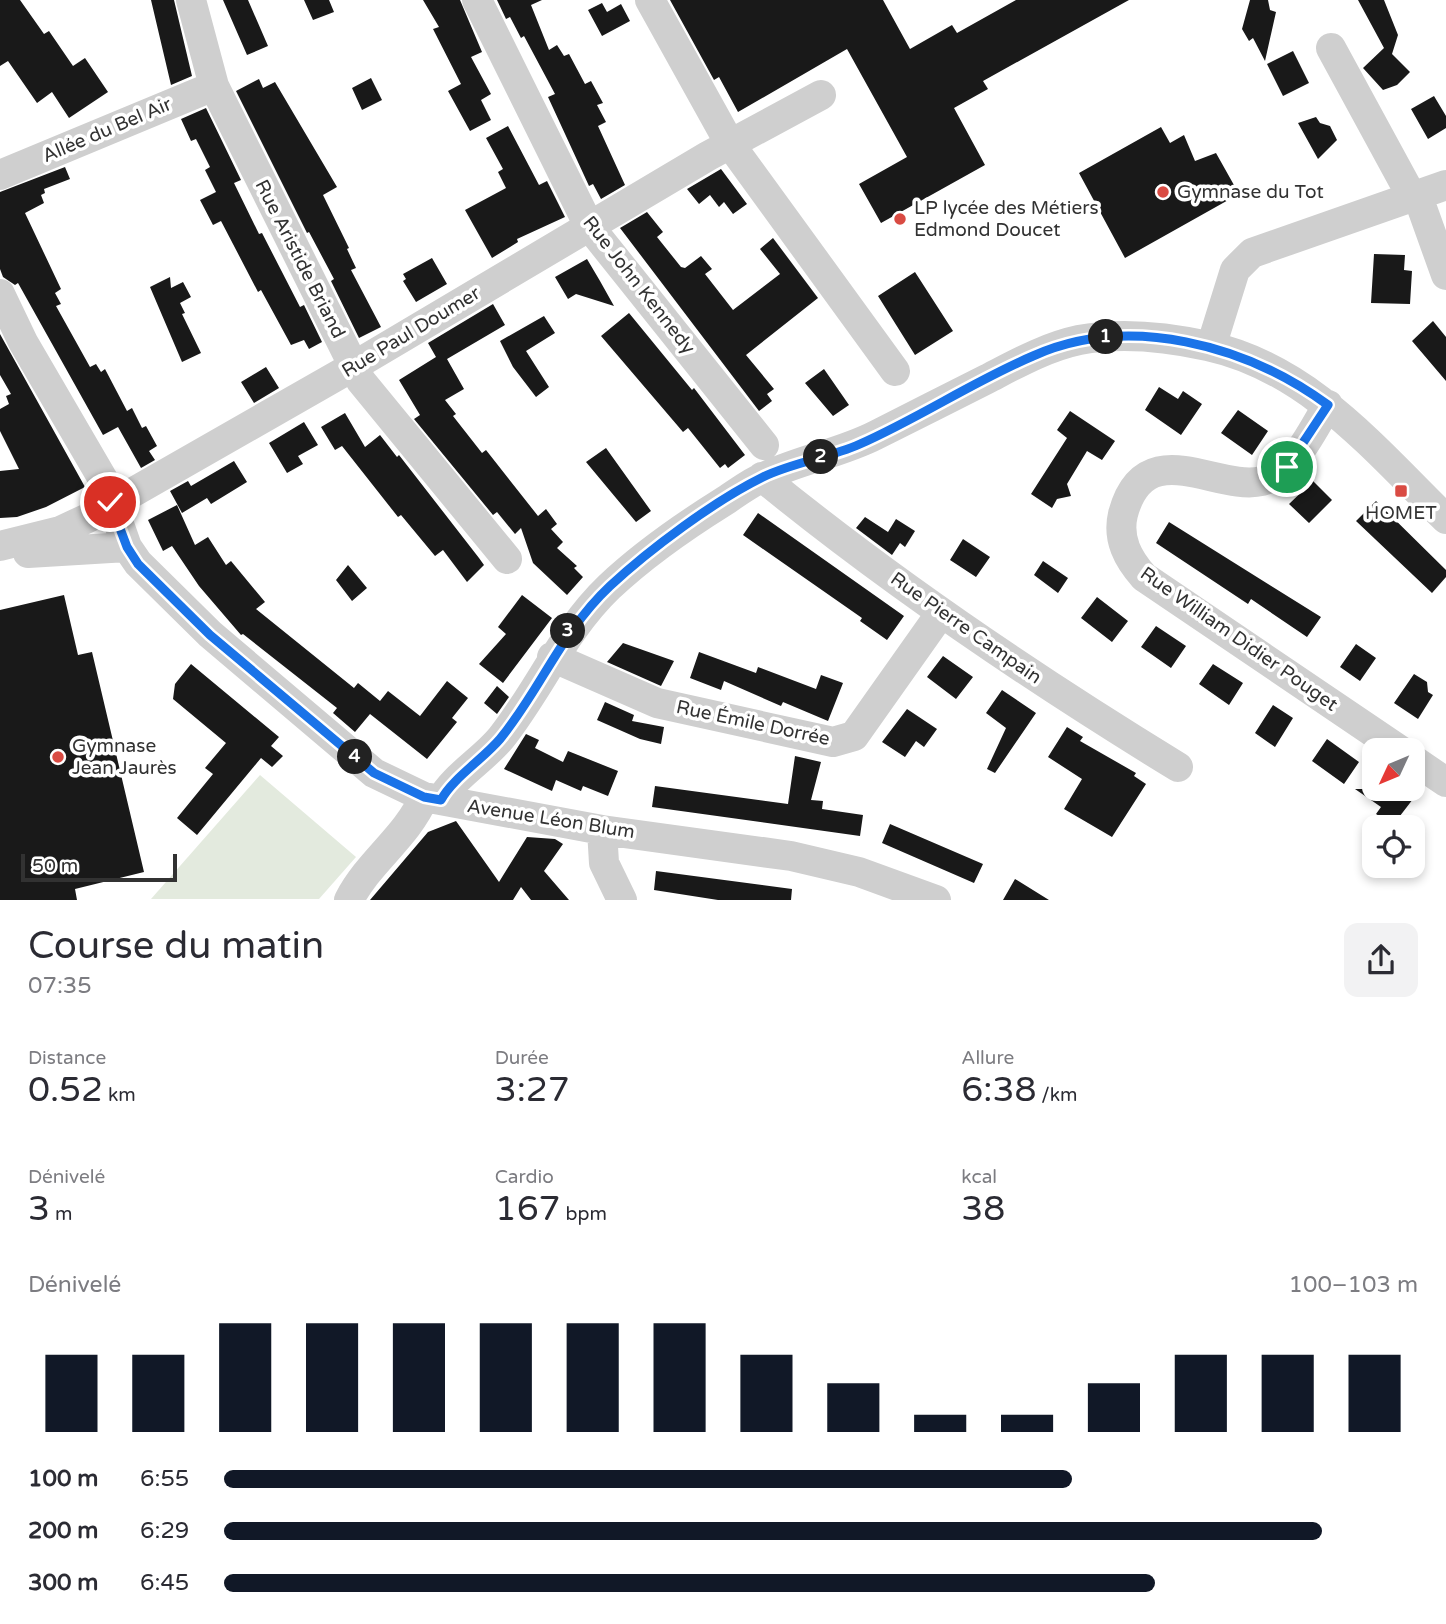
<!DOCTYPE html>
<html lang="fr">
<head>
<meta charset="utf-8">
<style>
  :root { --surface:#fff; --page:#f2f2f3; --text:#2b2b33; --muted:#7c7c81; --accent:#111827 }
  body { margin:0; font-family:"Varela Round",sans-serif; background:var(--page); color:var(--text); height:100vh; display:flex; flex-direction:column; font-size:26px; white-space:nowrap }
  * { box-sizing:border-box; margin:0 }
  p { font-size:23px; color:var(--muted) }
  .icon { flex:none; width:38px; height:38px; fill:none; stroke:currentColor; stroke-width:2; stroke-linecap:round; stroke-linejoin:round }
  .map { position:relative; height:900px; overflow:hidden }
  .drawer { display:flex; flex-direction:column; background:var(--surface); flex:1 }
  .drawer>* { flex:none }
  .needle { width:46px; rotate:226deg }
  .fabs { position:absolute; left:1362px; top:738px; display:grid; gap:14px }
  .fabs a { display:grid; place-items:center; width:63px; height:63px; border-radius:14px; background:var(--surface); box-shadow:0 4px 10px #0003; font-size:35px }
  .scale { position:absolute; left:21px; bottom:18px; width:156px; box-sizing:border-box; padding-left:7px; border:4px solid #323232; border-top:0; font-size:19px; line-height:24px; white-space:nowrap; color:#323232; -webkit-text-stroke:5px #fff; paint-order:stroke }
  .pin { position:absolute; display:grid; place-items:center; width:60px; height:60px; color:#fff; margin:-30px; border:4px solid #fff; border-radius:50%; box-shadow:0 2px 7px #0007 }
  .km { position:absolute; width:35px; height:35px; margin:-18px; border-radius:50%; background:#222; color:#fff; font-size:19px; line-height:35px; text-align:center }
  .round { display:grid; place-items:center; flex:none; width:74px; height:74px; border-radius:14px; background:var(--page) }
  .head { display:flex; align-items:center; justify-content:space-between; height:119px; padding:0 28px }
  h1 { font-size:38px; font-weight:600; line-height:52px }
  .stats { display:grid; grid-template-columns:repeat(3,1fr); gap:10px; height:119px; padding:7px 28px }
  .stats div { display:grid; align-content:center }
  .stats b { font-size:35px; font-weight:600 }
  .stats small { font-size:19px; font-weight:400 }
  .stats p { font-size:19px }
  .chart { height:196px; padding:14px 28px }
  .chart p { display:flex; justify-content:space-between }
  .chart svg { width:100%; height:126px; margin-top:7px; stroke:var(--accent); stroke-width:6 }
  ul { padding:0 28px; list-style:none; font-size:23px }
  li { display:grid; grid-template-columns:112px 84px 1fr; align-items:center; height:52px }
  li i { height:18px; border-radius:9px; background:var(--accent) }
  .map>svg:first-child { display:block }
  .green { fill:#e3eade }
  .building { fill:#191919 }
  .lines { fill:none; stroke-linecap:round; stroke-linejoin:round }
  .minor { stroke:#cfcfcf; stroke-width:30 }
  .route-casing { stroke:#fff; stroke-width:14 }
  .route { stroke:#1a73e8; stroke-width:9 }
  .poi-dot { fill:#d94b43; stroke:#fff; stroke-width:2.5 }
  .labels { text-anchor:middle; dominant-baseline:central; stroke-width:7; stroke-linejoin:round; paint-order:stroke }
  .street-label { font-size:19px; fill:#323232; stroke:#fff }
  .poi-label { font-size:19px; fill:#323232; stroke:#fff; text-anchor:start }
</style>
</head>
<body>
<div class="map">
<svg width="1446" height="900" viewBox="0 0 1446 900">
  <rect width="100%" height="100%" fill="#fff"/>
  <path class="green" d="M260 775 356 857 319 899H151Z"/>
  <path class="building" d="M0 0H20L44 34 49 31 73 66 85 58 108 92 69 118 52 92 37 103 8 61 0 66Z
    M151 0H174L192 76 171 85Z
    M223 0H248L268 46 247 55Z
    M304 0H329L334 12 313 20Z
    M423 0H460L482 52 471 57 491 94 481 100 491 120 470 131 448 91 461 84 433 29 439 27Z
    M497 0H542L531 5 549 50 557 45 564 56 569 54 585 84 591 81 603 103 597 105 606 122 598 126 625 185 601 199 593 184 589 186 548 97 555 94 524 36 521 38 510 17 506 19Z
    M670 0H883L910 49 952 25 957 33 1016 0H1129L983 81 988 89 954 108 985 165 881 223 859 184 907 157 847 49 738 112 719 77 714 80Z
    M1250 0H1268L1270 10 1276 12 1265 61 1253 38 1249 41 1242 29Z
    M1358 0H1384L1398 35 1392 54 1410 72 1397 85 1383 90 1363 68 1384 48Z
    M602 3 607 12 621 4 630 21 602 36 588 10Z
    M1293 51 1309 83 1283 96 1267 64Z
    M371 78 382 100 362 110 352 88Z
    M259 79 263 88 275 82 337 187 323 195 349 248 347 249 356 268 351 270 381 327 359 338 331 281 334 279 309 232 307 233 236 91Z
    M1434 96 1446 116V128L1428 139 1411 109Z
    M206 108 241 180 234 183 259 234 262 233 300 307 304 305 322 342 309 349 304 340 291 345 261 290 258 292 221 221 213 225 200 200 216 192 205 170 210 167 196 139 191 141 181 119Z
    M1316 117 1320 123 1330 126 1337 140 1318 159 1298 123Z
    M508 126 539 185 547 181 565 217 517 239 518 242 492 258 465 210 506 188 498 172 503 169 486 138Z
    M1161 127 1170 143 1184 135 1195 161 1216 153 1239 194 1125 258 1079 173Z
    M65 167 70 179 44 189 45 193 41 195 44 203 25 213 61 289 55 293 61 304 56 306 90 367 96 364 101 372 105 369 127 411 132 408 142 428 146 426 157 446 149 451 155 460 141 468 118 427 103 435 18 283 15 285 3 277 0 269V192Z
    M721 169 747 204 733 214 724 202 719 207 710 195 699 204 687 189Z
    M647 212 663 232 657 237 681 267 685 268 701 256 712 269 705 274 733 310 780 274 760 249 773 238 818 298 746 355 774 389 767 394 772 401 759 411 620 228Z
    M1374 254 1405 255 1404 270 1412 271 1410 304 1371 303Z
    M432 258 447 284 416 302 403 281 406 279 403 274Z
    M587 259 600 281 614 306 576 294 568 299 555 277Z
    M915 272 953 331 915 355 878 296Z
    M170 277 171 288 183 282 191 297 180 303 185 313 182 314 201 353 182 362 150 287Z
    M493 304 505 325 447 359 464 389 445 400 456 414 453 416 482 453 486 450 538 516 546 509 557 524 551 529 563 542 557 548 577 566 574 568 583 577 567 595 533 563 521 528 515 534 497 512 493 515 414 419 420 415 399 380 436 357 428 343Z
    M629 313 692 390 694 388 745 455 728 468 725 464 720 468 688 428 683 432 601 336Z
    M544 316 555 333 526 351 549 387 536 397 513 367 500 341Z
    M1433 321 1446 337V381L1412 341Z
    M0 334 85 487 46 507 17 517 0 518V471L19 469 0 431V409L9 404 6 396 11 394 0 375Z
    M266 367 279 388 254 403 241 382Z
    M824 369 849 405 833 416 805 383Z
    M1159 387 1178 399 1183 391 1202 404 1181 435 1145 410Z
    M1238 410 1268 431 1252 455 1221 433Z
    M1070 411 1115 441 1102 460 1087 451 1067 484 1071 496 1057 499 1052 508 1031 494 1067 438 1057 430Z
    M345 413 365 447 380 435 397 457 399 455 479 558 484 565 467 582 443 550 435 556 401 515 398 517 342 446 335 450 321 427Z
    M304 422 318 445 298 456 303 464 287 473 269 443Z
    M606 448 651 511 636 522 586 462Z
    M234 461 247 482 211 504 207 498 182 513 170 491 188 481 191 486Z
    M1313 481 1332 500 1309 523 1289 504Z
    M1376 501 1446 570V577L1432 593 1356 521Z
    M177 505 195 545 208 537 226 565 231 561 265 602 256 609 354 688 358 683 380 701 388 691 420 716 447 681 468 698 452 718 457 722 427 759 370 714 355 732 333 713 337 708 243 634 241 635 199 586 172 546 163 551 148 520Z
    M758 513 904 616 887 640 860 621 862 618 743 535Z
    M865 517 888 532 896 519 915 531 905 547 900 543 892 555 856 528Z
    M1169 522 1321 617 1307 637 1251 599 1248 604 1156 543Z
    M963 539 990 557 976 577 950 560Z
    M1043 561 1068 578 1058 593 1034 575Z
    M348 565 367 588 352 601 336 580Z
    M64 595 78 655 92 652 144 872 75 889 77 900H0V610Z
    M522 595 552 618 503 683 479 664 506 634 498 627Z
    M1097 597 1128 621 1112 642 1081 618Z
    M1156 626 1186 646 1171 668 1141 647Z
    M623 643 674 661 661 686 607 662Z
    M1356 644 1376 658 1360 681 1340 667Z
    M699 652 756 673 758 667 816 689 821 675 843 683 828 721 783 702 781 706 724 681 721 690 690 678Z
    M943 656 973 677 956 699 927 677Z
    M191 664 279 737 271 746 283 756 272 767 261 758 197 835 177 818 213 774 205 768 226 743 173 699 175 684Z
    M1213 664 1243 683 1229 705 1199 684Z
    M1414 674 1427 682 1428 692 1433 695 1418 719 1394 703Z
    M497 686 509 697 497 714 484 703Z
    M1002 690 1036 713 995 773 987 769 1006 728 986 713Z
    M605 702 634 715 632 721 664 727 661 744 640 739 597 720Z
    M1273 705 1293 718 1275 747 1255 733Z
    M907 709 937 729 924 747 916 741 905 757 882 742Z
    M1067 727 1083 737 1080 741 1136 773 1134 776 1146 784 1112 837 1064 809 1082 779 1048 757Z
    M526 734 539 740 535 748 563 762 568 751 618 771 608 796 583 786 581 791 556 780 552 791 504 769Z
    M1327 739 1359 762 1344 784 1312 761Z
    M795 756 821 762 811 800 823 801 822 809 863 815 860 836 652 807 655 786 788 804Z
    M1355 789H1399L1413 799 1393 825 1376 814 1381 807Z
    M456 821 499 882 527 837 555 839 563 844 544 871 569 900H531L521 887 513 900H370L428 832Z
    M890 824 983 864 974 883 882 843Z
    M656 871 792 889 791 900H718L654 890Z
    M1015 879 1049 900H1003Z"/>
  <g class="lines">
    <path class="minor" d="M191 0 214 86 361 381 507 559
      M477 0 589 226 764 445
      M650 0 730 144 895 371
      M1331 48 1411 195
      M0 175 214 86
      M1417 194 1446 275
      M0 294 23 342 104 481 127 547 138 563 210 634 374 773 424 797 602 830 791 856 859 872 936 900
      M1211 347 1235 270 1252 253 1446 185
      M1328 405C1312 430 1294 473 1262 481 1217 492 1145 432 1123 514 1117 539 1128 559 1144 577L1401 751
      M762 477C893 584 1034 679 1178 767
      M0 546 60 531 88 518 354 366 708 156 821 95
      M28 553 127 547
      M552 657 657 703 833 742 854 736 941 613
      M1412 759 1446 782
      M441 800C453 777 483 760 501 738 540 689 563 631 609 587 644 554 683 527 723 502 737 493 751 482 766 476 802 459 841 453 876 435 913 416 950 398 987 379 1016 364 1046 347 1079 340 1121 332 1167 337 1208 346 1309 368 1376 451 1446 519
      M602 830 604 863 622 900
      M349 900C369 861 407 837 424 797"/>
  </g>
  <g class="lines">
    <g class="route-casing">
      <path id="route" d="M110 502 127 547 138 564 210 635 374 773 424 797 441 800C452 779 483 759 500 739 541 689 561 632 610 586 650 549 714 501 763 477 794 462 829 458 860 444 919 418 974 381 1033 356 1129 313 1246 345 1328 405L1287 467"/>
    </g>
    <use href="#route" class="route"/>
  </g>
  <g class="poi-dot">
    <circle cx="1163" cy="192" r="7"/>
    <circle cx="900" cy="219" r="7"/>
    <rect x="1394" y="484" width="14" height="14" rx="3.5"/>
    <circle cx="58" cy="757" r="7"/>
  </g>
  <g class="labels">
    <g class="street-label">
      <text transform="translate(107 130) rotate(-23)">Allée du Bel Air</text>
      <text transform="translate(300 259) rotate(63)">Rue Aristide Briand</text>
      <text transform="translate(639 285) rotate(52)">Rue John Kennedy</text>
      <text transform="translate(411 332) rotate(-31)">Rue Paul Doumer</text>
      <text transform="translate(966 628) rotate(35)">Rue Pierre Campain</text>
      <text transform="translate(1239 639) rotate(35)">Rue William Didier Pouget</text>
      <text transform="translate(753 723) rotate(12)">Rue Émile Dorrée</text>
      <text transform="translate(551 819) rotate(9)">Avenue Léon Blum</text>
    </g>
    <g class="poi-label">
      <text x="1177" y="192">Gymnase du Tot</text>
      <text x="914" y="208">LP lycée des Métiers<tspan x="914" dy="22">Edmond Doucet</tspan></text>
      <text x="1401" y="513" text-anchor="middle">HOMET</text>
      <text x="72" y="746">Gymnase<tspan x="72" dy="22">Jean Jaurès</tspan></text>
    </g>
  </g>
</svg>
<div class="fabs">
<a><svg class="needle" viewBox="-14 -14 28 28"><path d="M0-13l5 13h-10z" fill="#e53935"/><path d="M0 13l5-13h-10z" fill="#7c7c81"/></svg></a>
<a><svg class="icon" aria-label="locate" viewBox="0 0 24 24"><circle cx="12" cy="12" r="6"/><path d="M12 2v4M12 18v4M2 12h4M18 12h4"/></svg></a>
</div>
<div class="scale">50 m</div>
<div class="pin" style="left:1287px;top:467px;background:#1e9e55"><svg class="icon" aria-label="arrive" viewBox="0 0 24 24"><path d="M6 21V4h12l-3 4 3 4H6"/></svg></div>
<div class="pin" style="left:110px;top:502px;background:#d93025"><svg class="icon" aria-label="check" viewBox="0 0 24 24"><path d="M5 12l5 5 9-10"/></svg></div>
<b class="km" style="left:1106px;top:337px">1</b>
<b class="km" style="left:821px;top:457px">2</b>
<b class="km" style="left:568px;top:631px">3</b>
<b class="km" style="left:355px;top:757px">4</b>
</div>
<section class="drawer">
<div class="head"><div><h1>Course du matin</h1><p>07:35</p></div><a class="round"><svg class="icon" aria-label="share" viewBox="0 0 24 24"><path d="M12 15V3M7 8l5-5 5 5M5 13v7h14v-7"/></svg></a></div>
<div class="stats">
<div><p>Distance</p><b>0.52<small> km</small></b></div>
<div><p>Durée</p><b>3:27</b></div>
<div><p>Allure</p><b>6:38<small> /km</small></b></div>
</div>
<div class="stats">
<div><p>Dénivelé</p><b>3<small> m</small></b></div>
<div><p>Cardio</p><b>167<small> bpm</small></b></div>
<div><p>kcal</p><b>38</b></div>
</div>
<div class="chart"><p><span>Dénivelé</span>100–103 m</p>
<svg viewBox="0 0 160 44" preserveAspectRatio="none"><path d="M5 44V17M15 44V17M25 44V6M35 44V6M45 44V6M55 44V6M65 44V6M75 44V6M85 44V17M95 44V27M105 44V38M115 44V38M125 44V27M135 44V17M145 44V17M155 44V17"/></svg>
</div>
<ul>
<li><b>100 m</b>6:55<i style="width:71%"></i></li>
<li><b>200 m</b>6:29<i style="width:92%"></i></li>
<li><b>300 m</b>6:45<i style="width:78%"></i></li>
</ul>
</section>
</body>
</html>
